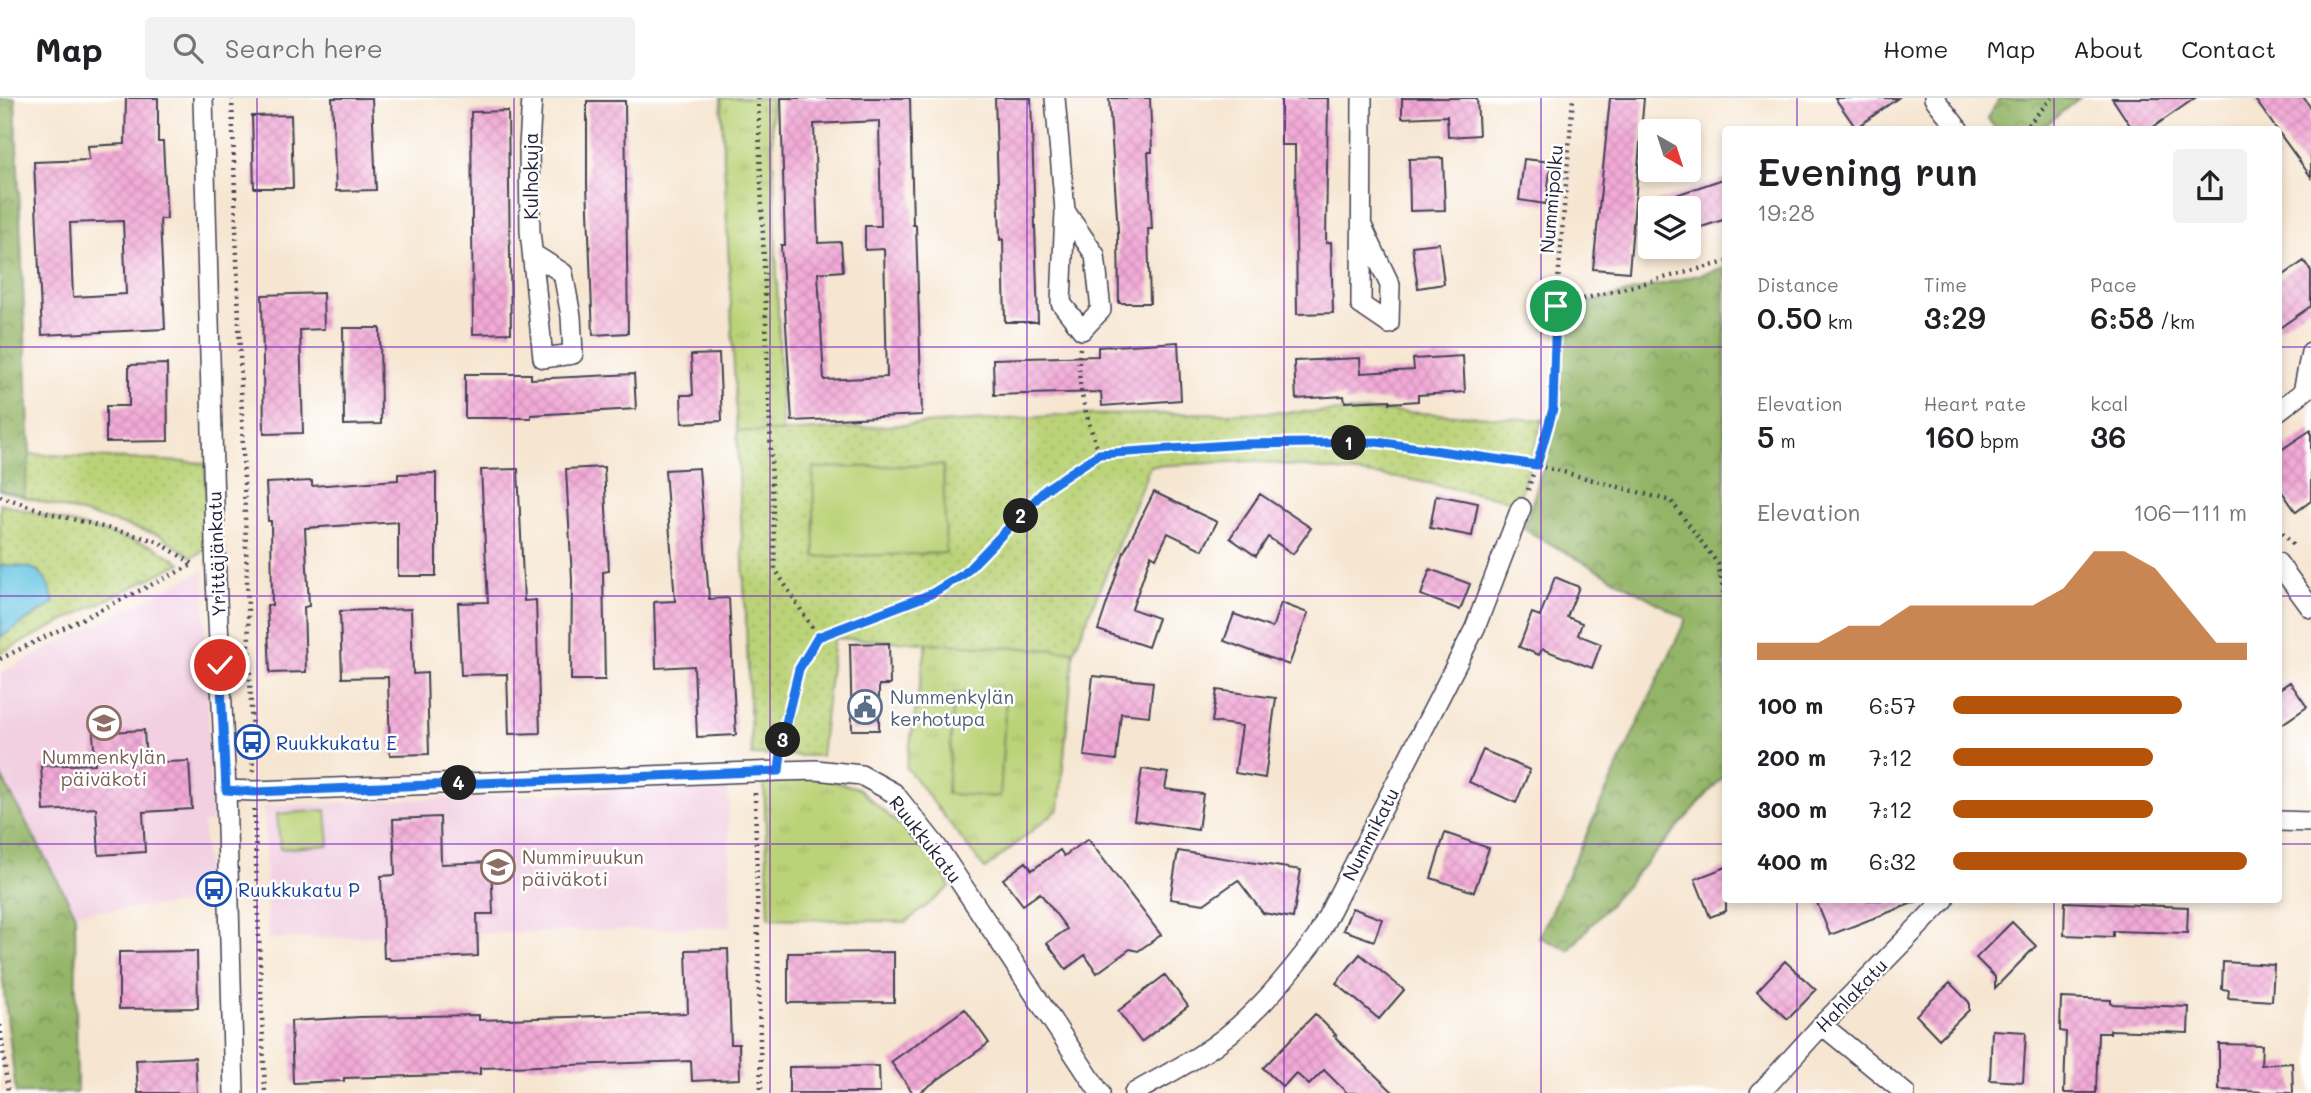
<!DOCTYPE html>
<html lang="en">
<head>
<meta charset="utf-8">
<style>
  :root { --surface:#fff; --page:#f2f2f2; --text:#202124; --muted:#757577; --line:#e0e0e0; --accent:#b45309 }
  body { margin:0; font-family:Mali,sans-serif; background:var(--page); color:var(--text); height:100vh; display:flex; flex-direction:column; font-size:26px; white-space:nowrap }
  * { box-sizing:border-box; margin:0 }
  p { font-size:23px; color:var(--muted) }
  .icon { flex:none; width:38px; height:38px; fill:none; stroke:currentColor; stroke-width:2; stroke-linecap:round; stroke-linejoin:round }
  .map { position:relative; flex:1; overflow:hidden }
  .panel { position:absolute; left:1722px; top:28px; width:560px; height:777px; display:flex; flex-direction:column; background:var(--surface); border-radius:7px; box-shadow:0 4px 10px #0003 }
  .panel>* { flex:none }
  .needle { width:46px; rotate:141deg }
  .buttons { position:absolute; left:1638px; top:21px; display:grid; gap:14px }
  .buttons a { display:grid; place-items:center; width:63px; height:63px; border-radius:7px; background:var(--surface); box-shadow:0 4px 10px #0003; font-size:35px }
  .pin { position:absolute; display:grid; place-items:center; width:60px; height:60px; color:#fff; margin:-30px; border:4px solid #fff; border-radius:50%; box-shadow:0 2px 7px #0007 }
  .km { position:absolute; width:35px; height:35px; margin:-18px; border-radius:50%; background:#222; color:#fff; font-size:19px; line-height:35px; text-align:center }
  .round { display:grid; place-items:center; flex:none; width:74px; height:74px; border-radius:7px; background:var(--page) }
  .summary { display:flex; align-items:center; justify-content:space-between; height:119px; padding:0 35px }
  h1 { font-size:38px; font-weight:600; line-height:52px }
  .figures { display:grid; grid-template-columns:repeat(3,1fr); gap:10px; height:119px; padding:7px 35px }
  .figures div { display:grid; align-content:center }
  .figures b { font-size:30px; font-weight:600 }
  .figures small { font-size:19px; font-weight:400 }
  .figures p { font-size:19px }
  .chart { height:196px; padding:14px 35px }
  .chart p { display:flex; justify-content:space-between }
  .chart svg { width:100%; height:126px; margin-top:7px; fill:var(--accent); opacity:.7 }
  ul { padding:0 35px; list-style:none; font-size:23px }
  li { display:grid; grid-template-columns:112px 84px 1fr; align-items:center; height:52px }
  li i { height:18px; border-radius:9px; background:var(--accent) }
  header { display:flex; align-items:center; gap:42px; box-sizing:border-box; height:98px; padding:0 35px; background:var(--surface); border-bottom:2px solid var(--line) }
  header strong { font-size:33px }
  nav { display:flex; gap:38px; margin-inline-start:auto; font-size:24px }
  .search { width:490px; height:63px; background:var(--page); display:flex; align-items:center; gap:18px; box-sizing:border-box; padding:0 24px; border-radius:7px; color:var(--muted); font-size:26px }
  .map>svg:first-child { display:block }
  .built { fill:#f2cfe1 }
  .grass { fill:url(#grass-tufts); stroke:#6e7a5a; stroke-width:2 }
  .forest { fill:url(#forest-crowns); stroke:#5b6c52; stroke-width:2 }
  .park { fill:url(#park-dots); stroke:#6e7a5a; stroke-width:2 }
  .garden { fill:#bbd378; stroke:#6e7a5a; stroke-width:2 }
  .water { fill:#64c4e2; stroke:#43738e; stroke-width:2 }
  .building { fill:url(#building-cross-hatch); fill-rule:evenodd }
  .lines { fill:none; stroke-linecap:round; stroke-linejoin:round }
  .minor-casing { stroke:#423f52; stroke-width:22 }
  .path { stroke:#423f52; stroke-width:4.5; stroke-dasharray:2 5; stroke-linecap:butt }
  .minor { stroke:#fff; stroke-width:19 }
  .route-casing { stroke:#fff; stroke-width:14 }
  .route { stroke:#1a73e8; stroke-width:9 }
  .grid { fill:none; stroke:#7b2cbf; stroke-width:2; stroke-opacity:0.55 }
  .labels { text-anchor:middle; dominant-baseline:central; stroke-width:5; stroke-linejoin:round; paint-order:stroke }
  .street-label { font-size:19px; fill:#22223b; stroke:#fff }
  .service-label { font-size:19px; fill:#4e5e75; stroke:#fff; text-anchor:start }
  .transit-label { font-size:19px; fill:#164399; stroke:#fff; text-anchor:start }
  .education-label { font-size:19px; fill:#785e54; stroke:#fff }
</style>
</head>
<body>
<header>
<strong>Map</strong>
<div class="search"><svg class="icon" aria-label="search" viewBox="0 0 24 24"><circle cx="10" cy="10" r="6"/><path d="M15 15l6 6"/></svg>Search here</div>
<nav><a>Home</a><a>Map</a><a>About</a><a>Contact</a></nav>
</header>
<div class="map">
<svg width="2311" height="995" viewBox="0 0 2311 995">
  <defs>
    <pattern id="grass-tufts" width="24" height="20" patternUnits="userSpaceOnUse" patternTransform="scale(1.75)"><rect width="24" height="20" fill="#bbd378"/><path d="M3 7l-1-3M5 7V3M7 7l1-3M15 17l-1-3M17 17v-4M19 17l1-3" fill="none" stroke="#a0b569"/></pattern>
    <pattern id="forest-crowns" width="20" height="18" patternUnits="userSpaceOnUse" patternTransform="scale(1.75)"><rect width="20" height="18" fill="#94b568"/><path d="M2 6a3 3 0 1 1 6 0M12 15a3 3 0 1 1 6 0" fill="none" stroke="#789357"/></pattern>
    <pattern id="park-dots" width="8" height="8" patternUnits="userSpaceOnUse" patternTransform="scale(1.75)"><rect width="8" height="8" fill="#bbd378"/><path d="M2 2h.1M6 6h.1" fill="none" stroke="#a0b569" stroke-width="1.8" stroke-linecap="round"/></pattern>
    <pattern id="building-cross-hatch" width="8" height="8" patternUnits="userSpaceOnUse" patternTransform="scale(1.75)"><rect width="8" height="8" fill="#f2aad6"/><path d="M0 0l8 8M0 8l8-8" fill="none" stroke="#cf92b9"/></pattern>
  </defs>
  <rect width="100%" height="100%" fill="#fff"/>
  <filter id="ink" filterUnits="userSpaceOnUse"><feTurbulence type="fractalNoise" baseFrequency=".0143" numOctaves="2"/><feDisplacementMap in="SourceGraphic" scale="14" xChannelSelector="R" yChannelSelector="G"/><feConvolveMatrix kernelMatrix="1 2 1 2 8 2 1 2 1" color-interpolation-filters="sRGB"/></filter>
  <filter id="wash" filterUnits="userSpaceOnUse"><feTurbulence type="fractalNoise" baseFrequency=".00686" numOctaves="4" result="noise"/><feDisplacementMap in="SourceGraphic" scale="28" xChannelSelector="R" yChannelSelector="G"/><feGaussianBlur stdDeviation="1.57" result="paint"/><feColorMatrix in="noise" values="0 0 0 0 0 0 0 0 0 0 0 0 0 0 0 0 0 1.4 0 .05"/><feComposite in="paint" operator="in"/></filter>
  <g filter="url(#wash)">
    <rect width="100%" height="100%" fill="#f6e6d1"/>
    <path class="built" d="M204 472 211 724 203 725 209 804 75 815 0 676V575Z
      M728 688 731 829 268 841 264 708Z"/>
    <path class="grass" d="M721 0H771L782 334 737 333Z
      M927 543 1074 553 1059 711 985 771 906 669Z
      M817 679 858 690 932 757 950 789 906 824 769 820 764 683Z"/>
    <path class="forest" d="M0 0H15L30 356 24 399 0 392Z
      M2000 0H2079L2041 31H1996L1987 20Z
      M1725 170V676L1569 852 1539 839 1686 521 1524 431 1560 314 1563 211Z
      M0 676 75 815 77 995H16L0 859Z"/>
    <path class="park" d="M1385 313 1543 322 1518 404 1408 381 1253 363 1150 368 1074 553 834 540 821 658 752 657 737 333 782 334 1074 317Z
      M30 356 205 365 208 451 192 459 160 437 24 399Z
      M0 405 153 448 181 465 0 555Z"/>
    <path class="garden" d="M943 367 946 455 815 459 813 370Z
      M954 595 1006 598 1000 699 947 696Z
      M326 712 329 747 280 751 277 716Z"/>
    <path class="water" d="M0 467C36 470 44 466 54 505L1 539Z"/>
    <g id="blocks">
      <path class="building" d="M126 0H158V44H163L167 121H160L165 231 42 237 34 64 89 62 88 48 125 46ZM123 123 126 196 73 199 70 125Z
        M332 0H372L376 92 336 93Z
        M781 0H910L913 127H916L922 317 792 323 781 147H785ZM879 23 881 128H865V152L884 151 887 279 824 282 818 175 843 173 841 144 818 145 814 26Z
        M995 0H1031L1038 224H1005L1003 141 1000 142Z
        M1109 0H1150L1152 54H1148L1152 131H1148L1150 205H1119L1118 133Z
        M1281 0H1328L1326 145 1331 144 1333 215 1297 216 1295 47H1281Z
        M1402 0H1477L1479 37 1448 39 1447 18 1402 20Z
        M1610 0H1644L1629 174 1593 171Z
        M1835 0H1898L1856 30Z
        M2112 0H2195L2149 32H2133Z
        M2254 0H2304L2311 10V79Z
        M587 3H625L628 235 593 237 587 87Z
        M508 13 511 235 473 236 471 14Z
        M291 17 293 90H254L252 18Z
        M1443 60 1445 112 1410 113 1409 61Z
        M1524 61 1551 64 1546 106 1519 102Z
        M1726 80V121L1689 133V110H1647V107Z
        M1439 145 1444 186 1418 190 1412 148Z
        M2304 163 2311 173V208L2278 231V181Z
        M323 195 324 231 300 232 303 335 264 336 262 197Z
        M343 230H380L381 326 344 327Z
        M1178 244 1181 302 1102 308 1101 294 994 297 993 261 1098 258V249Z
        M719 256 722 323 682 325 681 297H693L691 257Z
        M1463 258 1465 294 1418 297V303L1390 305V302L1345 304 1344 298 1296 301 1294 263 1360 260 1361 275 1414 272 1413 261Z
        M167 266 168 343 106 344V308H129V267Z
        M465 276H531V281L634 276 636 311 531 317V320H465Z
        M2311 332V403L2296 414 2278 388V354Z
        M604 369 609 473 603 474 605 582H571L572 481 566 371Z
        M699 370 709 501 729 500 736 637 697 639 694 568 656 570 654 504 675 503 665 372Z
        M518 371 524 503 536 502 540 635 509 636 507 576 461 577 458 505 488 504 481 372Z
        M436 375V478H398V424L305 430 309 508 304 509 306 574 270 575 267 507H272L271 423H268L266 385 312 383V388L398 382V376Z
        M1154 394 1217 424 1203 452 1168 435 1156 460 1151 457 1132 511 1158 520 1148 549 1098 532 1124 454Z
        M1260 396 1311 430 1293 456 1268 439 1256 458 1230 440Z
        M1436 397 1478 405 1472 438 1430 430Z
        M1430 471 1470 486 1460 512 1421 497Z
        M1555 479 1579 489 1567 519 1582 525 1578 537 1601 546 1592 570 1542 551 1539 557 1519 549 1532 515 1540 518Z
        M1281 505 1308 515 1289 567 1224 543 1234 516 1272 530Z
        M411 511 413 576 427 575 429 656 390 657 388 579 342 580 340 513Z
        M889 545 890 587H879V632H852L850 546Z
        M1093 578 1153 584 1149 618 1121 615 1116 662 1084 658Z
        M2290 584 2307 609 2278 629V592Z
        M1217 592 1276 600 1265 680 1235 675 1242 628 1212 624Z
        M144 632 146 665 189 663 192 711 143 714 145 754 99 757 96 710 44 713 41 668 95 666 93 635Z
        M1483 652 1530 672 1516 705 1469 684Z
        M1142 671 1168 675 1165 691 1203 696 1198 732 1134 722Z
        M440 719 441 766 491 764 493 816H477L478 858 390 862 389 860H384L381 778 395 777 393 721Z
        M1445 735 1489 750 1474 794 1431 780Z
        M1088 741 1161 837 1138 853 1130 851 1097 875 1085 857 1066 871 1047 845 1067 831 1040 795 1023 807 1003 781 1026 764 1032 772 1060 752 1064 758Z
        M1178 753 1301 772 1293 820 1263 815 1238 782 1204 806 1170 801Z
        M1726 769V813L1710 819 1695 781Z
        M1816 802H1917L1918 803 1830 837Z
        M2065 804 2188 809 2187 835 2113 833V839L2064 837Z
        M1352 810 1382 821 1374 843 1343 832Z
        M2012 824 2036 848 1995 890V879L1976 860Z
        M728 851 731 946H739L740 981 692 983 691 963 480 970V976L344 980V983L293 985 291 923 360 919 479 917V922L688 915 686 852Z
        M197 853 198 910 119 911V854Z
        M894 854V904L788 905V855Z
        M1360 856 1404 892 1379 921 1336 885Z
        M1785 863 1816 892 1788 921 1757 893Z
        M2223 864 2274 867 2272 903 2228 900 2229 892 2222 891Z
        M1165 877 1188 908 1141 944 1118 913Z
        M1950 885 1969 904V912L1939 941 1916 917Z
        M2061 900 2111 902V906L2189 909 2188 935 2110 932V935H2098L2096 995H2064L2066 934 2060 933Z
        M965 911 989 945 919 995H913L891 964Z
        M1315 916 1336 937 1334 938 1394 995H1347L1324 972 1309 987 1296 975 1283 989 1263 970Z
        M1992 932 2026 934 2023 984 1990 982Z
        M2219 946 2262 947 2261 967 2292 965 2293 995 2219 992Z
        M195 959 197 995H138L136 962Z
        M879 968 880 995H789V969Z"/>
    </g>
  </g>
  <g filter="url(#ink)">
    <use href="#blocks" fill-opacity="0" stroke="#423f52" stroke-width="2"/>
    <g class="lines">
      <g class="minor-casing">
        <path id="minor" d="M203 0 216 481 226 692 234 995
          M532 0 529 48 530 133 543 260 573 256 571 218 563 175 533 156
          M1055 0 1065 113 1061 205 1082 232 1101 212 1095 157 1065 113
          M1362 0 1361 207 1389 226 1390 187 1363 130
          M1934 0 1959 32
          M2303 294 2311 254
          M2278 313 2311 288
          M2278 465 2311 510
          M226 692 254 693 779 673 816 672 861 677 894 695 937 749 1100 995
          M2278 723 2311 724
          M1822 927 1905 995
          M1134 995C1156 982 1178 971 1200 957 1247 928 1284 883 1317 839L1475 530 1521 410
          M1760 995 1822 927 1944 802"/>
      </g>
      <path class="path" d="M232 0 253 674
        M758 0 775 471 818 539
        M2023 32 2052 0
        M1556 208 1726 164
        M1080 250C1075 287 1088 322 1099 356
        M1528 392 1553 311 1556 208 1573 0
        M0 398 49 415 157 443 193 466
        M2278 429 2295 450
        M0 561 194 466
        M781 654 799 571 818 539 931 496 964 476 1046 391 1099 356 1244 346 1377 344 1537 367 1671 403 1718 466 1726 506
        M755 695 761 995
        M254 711 265 995
        M0 927 8 995"/>
      <use href="#minor" class="minor"/>
    </g>
  </g>
  <g class="lines" filter="url(#ink)">
    <g class="route-casing">
      <path id="route" d="M220 567 226 692 254 694 779 673 783 637 799 571 818 539 931 496 964 476 1046 391 1099 356 1244 346 1377 344 1537 367 1553 311 1556 208"/>
    </g>
    <use href="#route" class="route"/>
  </g>
  <path class="grid" d="M257 0V995M514 0V995M770 0V995M1027 0V995M1284 0V995M1541 0V995M1797 0V32M2054 0V32M0 249H1726M2278 249H2311M0 498H1726M2278 498H2311M0 746H1726M2278 746H2311M1797 802V995M2054 802V995"/>
  <defs>
    <g id="civic-ring" transform="scale(1.75)"><circle r="9.5" fill="#fff" stroke="#5c6f8a" stroke-width="1.5"/><path d="M-.6-6.5H3V-4.5H.6V-3L4-1V1h2V6H-6V1h2V-1L-.6-3ZM-1.2 2.5V6h2.4V2.5Z" fill="#5c6f8a"/></g>
    <g id="school-ring" transform="scale(1.75)"><circle r="9.5" fill="#fff" stroke="#8d6e63" stroke-width="1.5"/><path d="M0-5L7-2L0 1L-7-2ZM-4 1L0 2.5L4 1V4Q0 6-4 4Z" fill="#8d6e63"/></g>
    <g id="bus-ring" transform="scale(1.75)"><circle r="9.5" fill="#fff" stroke="#1a4fb4" stroke-width="1.5"/><path d="M-5-6H5V4H4V6H2V4H-2V6H-4V4H-5ZM-3.5-4V0h7V-4ZM-3.5 1.2v1.5H-2V1.2ZM2 1.2v1.5H3.5V1.2Z" fill="#1a4fb4"/></g>
  </defs>
  <g fill-rule="evenodd">
    <use href="#civic-ring" x="865" y="609"/>
    <use href="#school-ring" x="104" y="625"/>
    <use href="#bus-ring" x="252" y="644"/>
    <use href="#school-ring" x="498" y="769"/>
    <use href="#bus-ring" x="214" y="791"/>
  </g>
  <g class="labels">
    <g class="street-label">
      <text transform="translate(530 78) rotate(-90)">Kulhokuja</text>
      <text transform="translate(1551 101) rotate(-85)">Nummipolku</text>
      <text transform="translate(216 456) rotate(-92)">Yrittäjänkatu</text>
      <text transform="translate(1370 736) rotate(-63)">Nummikatu</text>
      <text transform="translate(926 741) rotate(52)">Ruukkukatu</text>
      <text transform="translate(1851 897) rotate(-46)">Hahlakatu</text>
    </g>
    <g class="service-label">
      <text x="890" y="598">Nummenkylän<tspan x="890" dy="22">kerhotupa</tspan></text>
    </g>
    <g class="transit-label">
      <text x="276" y="644">Ruukkukatu E</text>
      <text x="238" y="791">Ruukkukatu P</text>
    </g>
    <g class="education-label">
      <text x="104" y="658">Nummenkylän<tspan x="104" dy="22">päiväkoti</tspan></text>
      <text x="522" y="758" text-anchor="start">Nummiruukun<tspan x="522" dy="22">päiväkoti</tspan></text>
    </g>
  </g>
</svg>
<div class="buttons">
<a><svg class="needle" viewBox="-14 -14 28 28"><path d="M0-13l5 13h-10z" fill="#e53935"/><path d="M0 13l5-13h-10z" fill="#757577"/></svg></a>
<a><svg class="icon" aria-label="layers" viewBox="0 0 24 24"><path d="M12 4l9 5-9 5-9-5zM3 14l9 5 9-5"/></svg></a>
</div>
<div class="pin" style="left:1556px;top:208px;background:#1e9e55"><svg class="icon" aria-label="arrive" viewBox="0 0 24 24"><path d="M6 21V4h12l-3 4 3 4H6"/></svg></div>
<div class="pin" style="left:220px;top:567px;background:#d93025"><svg class="icon" aria-label="check" viewBox="0 0 24 24"><path d="M5 12l5 5 9-10"/></svg></div>
<b class="km" style="left:1349px;top:345px">1</b>
<b class="km" style="left:1021px;top:418px">2</b>
<b class="km" style="left:783px;top:642px">3</b>
<b class="km" style="left:459px;top:685px">4</b>
<section class="panel">
<div class="summary"><div><h1>Evening run</h1><p>19:28</p></div><a class="round"><svg class="icon" aria-label="share" viewBox="0 0 24 24"><path d="M12 15V3M7 8l5-5 5 5M5 13v7h14v-7"/></svg></a></div>
<div class="figures">
<div><p>Distance</p><b>0.50<small> km</small></b></div>
<div><p>Time</p><b>3:29</b></div>
<div><p>Pace</p><b>6:58<small> /km</small></b></div>
</div>
<div class="figures">
<div><p>Elevation</p><b>5<small> m</small></b></div>
<div><p>Heart rate</p><b>160<small> bpm</small></b></div>
<div><p>kcal</p><b>36</b></div>
</div>
<div class="chart"><p><span>Elevation</span>106–111 m</p>
<svg viewBox="0 0 160 44" preserveAspectRatio="none"><path d="M0 44V38L10 38L20 38L30 32L40 32L50 25L60 25L70 25L80 25L90 25L100 19L110 6L120 6L130 12L140 25L150 38L160 38V44z"/></svg>
</div>
<ul>
<li><b>100 m</b>6:57<i style="width:78%"></i></li>
<li><b>200 m</b>7:12<i style="width:68%"></i></li>
<li><b>300 m</b>7:12<i style="width:68%"></i></li>
<li><b>400 m</b>6:32<i style="width:100%"></i></li>
</ul>
</section>
</div>
</body>
</html>
